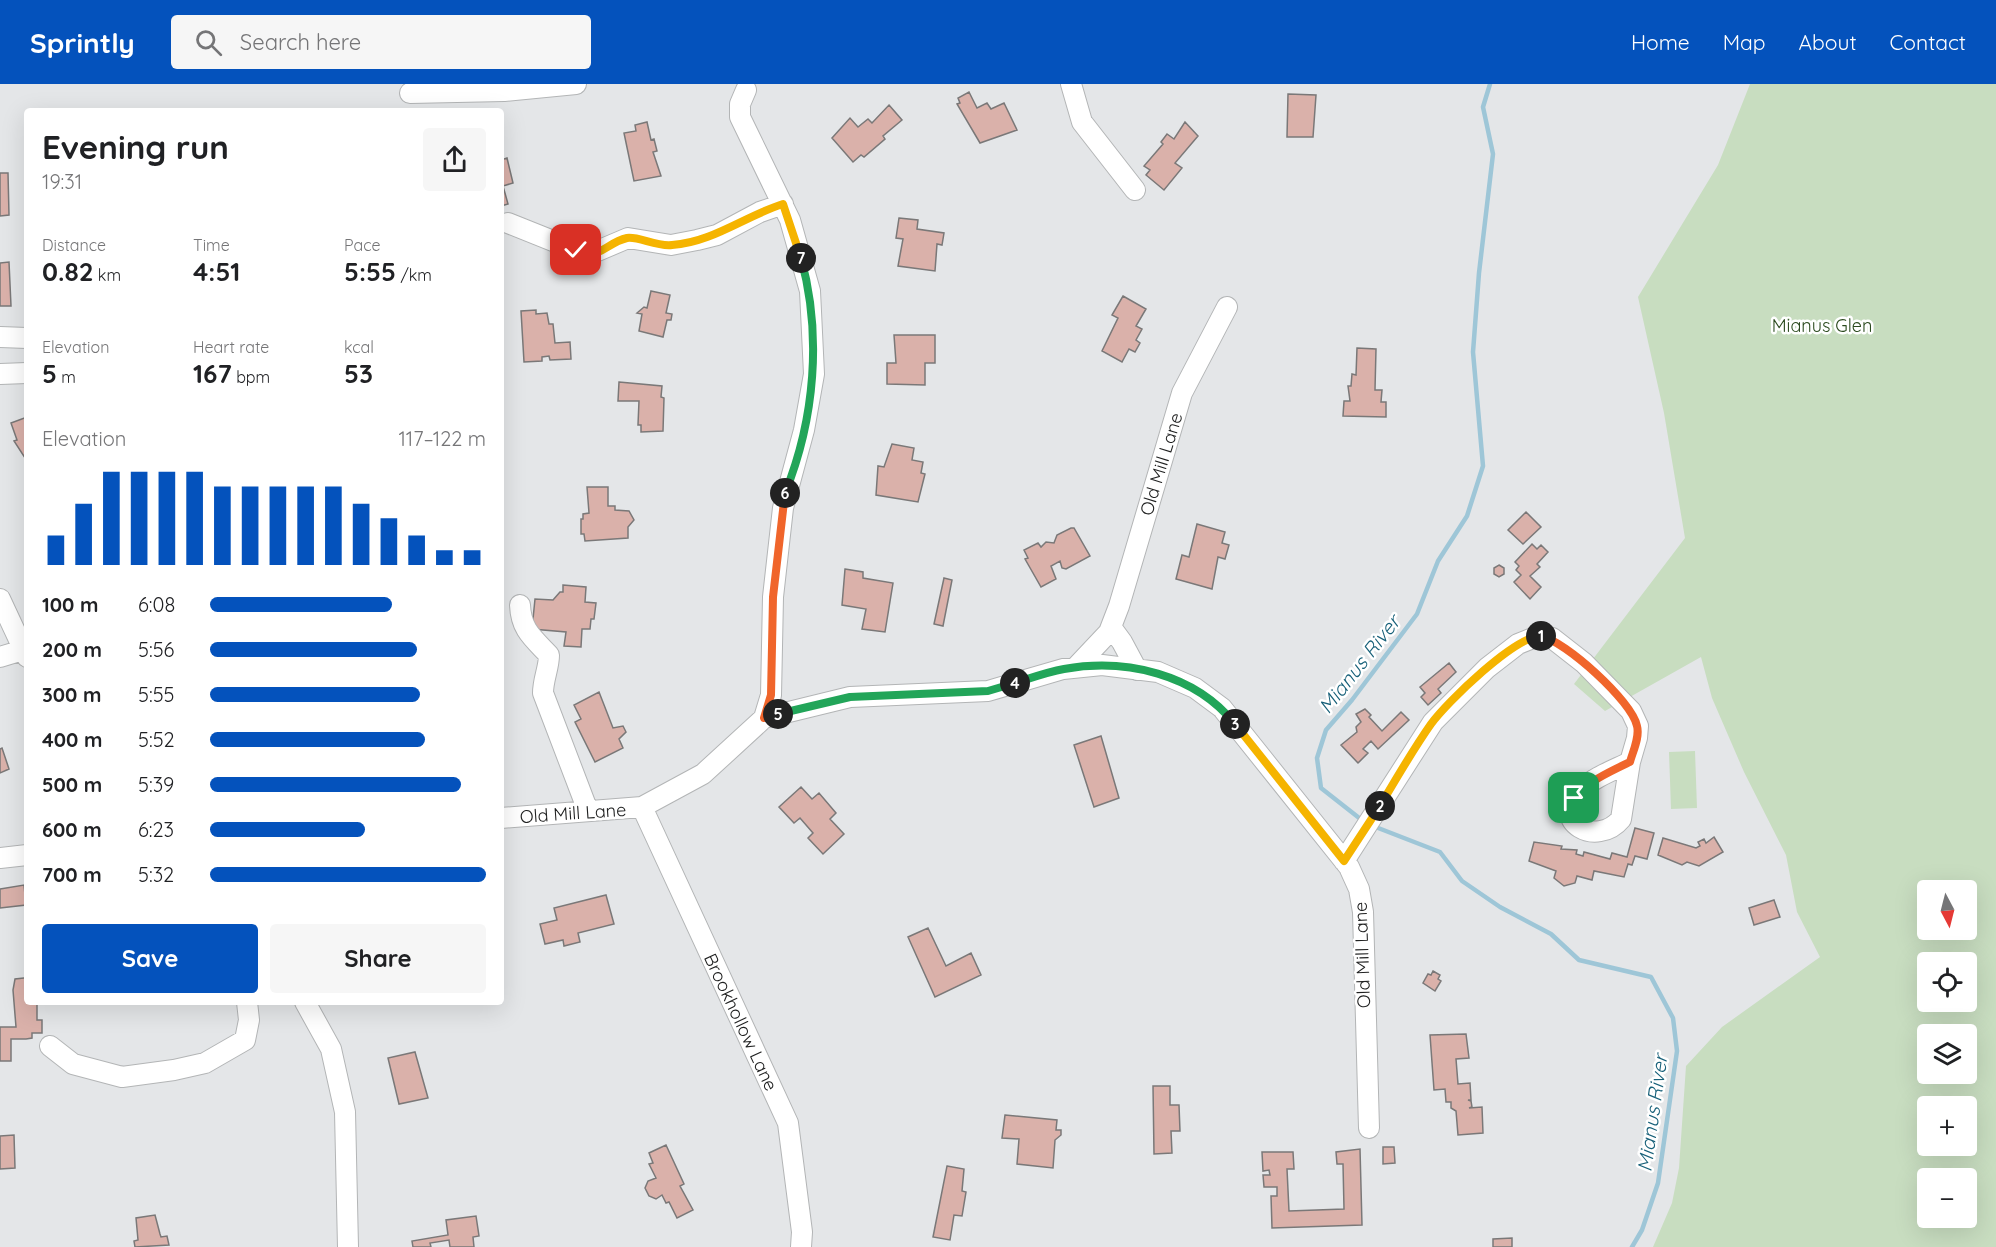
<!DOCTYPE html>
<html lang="en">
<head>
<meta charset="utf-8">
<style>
  :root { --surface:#fff; --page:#f6f6f6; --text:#202124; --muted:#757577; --accent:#0452bc }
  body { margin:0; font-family:Quicksand,sans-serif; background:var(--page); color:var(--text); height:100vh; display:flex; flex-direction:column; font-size:22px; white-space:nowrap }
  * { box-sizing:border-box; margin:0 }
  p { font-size:20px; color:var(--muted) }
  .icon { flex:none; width:33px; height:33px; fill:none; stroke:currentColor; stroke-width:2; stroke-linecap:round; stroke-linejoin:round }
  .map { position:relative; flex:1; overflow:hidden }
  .drawer { position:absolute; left:24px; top:24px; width:480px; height:897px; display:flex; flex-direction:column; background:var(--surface); border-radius:6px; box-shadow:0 6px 24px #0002 }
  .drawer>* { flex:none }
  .needle { width:39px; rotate:173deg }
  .fabs { position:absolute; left:1917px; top:796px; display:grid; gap:12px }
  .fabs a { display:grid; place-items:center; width:60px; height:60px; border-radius:6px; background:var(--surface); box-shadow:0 6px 24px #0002; font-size:30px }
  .pin { position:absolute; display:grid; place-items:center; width:51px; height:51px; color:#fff; margin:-26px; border-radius:12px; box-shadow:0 3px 9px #0006 }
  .km { position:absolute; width:30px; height:30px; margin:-15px; border-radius:50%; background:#222; color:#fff; font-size:16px; line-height:30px; text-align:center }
  .round { display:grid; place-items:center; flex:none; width:63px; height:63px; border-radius:6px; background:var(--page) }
  .summary { display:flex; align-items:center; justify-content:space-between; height:102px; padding:0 18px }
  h1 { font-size:33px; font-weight:700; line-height:45px }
  .figures { display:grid; grid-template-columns:repeat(3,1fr); gap:9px; height:102px; padding:6px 18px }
  .figures div { display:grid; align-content:center }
  .figures b { font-size:26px; font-weight:700 }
  .figures small { font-size:16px; font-weight:400 }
  .figures p { font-size:16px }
  .chart { height:168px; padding:12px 18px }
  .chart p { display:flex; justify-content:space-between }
  .chart svg { width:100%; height:108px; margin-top:6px; stroke:var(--accent); stroke-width:6 }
  .primary-button { display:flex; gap:12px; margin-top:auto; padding:12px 18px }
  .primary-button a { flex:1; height:69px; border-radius:6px; background:var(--accent); color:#fff; font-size:24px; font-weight:700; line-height:69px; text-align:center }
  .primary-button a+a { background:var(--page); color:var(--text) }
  ul { padding:0 18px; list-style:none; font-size:20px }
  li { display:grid; grid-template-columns:96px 72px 1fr; align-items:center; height:45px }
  li i { height:15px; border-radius:8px; background:var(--accent) }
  header { display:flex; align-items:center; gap:36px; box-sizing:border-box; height:84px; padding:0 30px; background:var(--accent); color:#fff }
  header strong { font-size:28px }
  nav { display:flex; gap:33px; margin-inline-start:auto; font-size:21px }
  .search { width:420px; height:54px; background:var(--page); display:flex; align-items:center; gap:15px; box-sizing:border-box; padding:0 21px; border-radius:6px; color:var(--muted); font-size:22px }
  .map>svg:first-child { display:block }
  .green { fill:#c8ddc0; fill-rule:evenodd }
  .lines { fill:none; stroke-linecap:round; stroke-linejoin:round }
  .stream { stroke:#9ec6d7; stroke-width:4.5 }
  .building { fill:#dab1aa; stroke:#7a7878; stroke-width:1.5 }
  .minor-casing { stroke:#b3b5b6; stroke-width:22 }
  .minor { stroke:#fff; stroke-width:20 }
  .split-1-casing { stroke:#fff; stroke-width:12 }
  .split-2-casing { stroke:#fff; stroke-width:12 }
  .split-3-casing { stroke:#fff; stroke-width:12 }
  .split-4-casing { stroke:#fff; stroke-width:12 }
  .split-5-casing { stroke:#fff; stroke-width:12 }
  .split-6-casing { stroke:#fff; stroke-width:12 }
  .split-7-casing { stroke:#fff; stroke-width:12 }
  .split-8-casing { stroke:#fff; stroke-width:12 }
  .split-1 { stroke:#f0652b; stroke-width:8 }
  .split-2 { stroke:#f5b400; stroke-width:8 }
  .split-3 { stroke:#f5b400; stroke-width:8 }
  .split-4 { stroke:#22a559; stroke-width:8 }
  .split-5 { stroke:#22a559; stroke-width:8 }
  .split-6 { stroke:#f0652b; stroke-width:8 }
  .split-7 { stroke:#22a559; stroke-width:8 }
  .split-8 { stroke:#f5b400; stroke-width:8 }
  .labels { text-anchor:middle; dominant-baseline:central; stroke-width:5; stroke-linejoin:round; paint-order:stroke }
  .park-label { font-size:18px; fill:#2b4a1e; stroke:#fff }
  .street-label { font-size:18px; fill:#202121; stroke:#fff }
  .water-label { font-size:20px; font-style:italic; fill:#176079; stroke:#fff }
</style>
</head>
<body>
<header>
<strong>Sprintly</strong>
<div class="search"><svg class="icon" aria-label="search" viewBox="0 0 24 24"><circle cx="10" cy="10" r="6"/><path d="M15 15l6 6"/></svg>Search here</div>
<nav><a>Home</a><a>Map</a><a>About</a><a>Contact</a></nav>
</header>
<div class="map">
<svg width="1996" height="1163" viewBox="0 0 1996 1163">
  <rect width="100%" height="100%" fill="#e4e6e8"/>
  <path class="green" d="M1750 0H1996V1163H1653L1672 1119 1679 1084 1686 982 1722 943 1820 873 1797 828 1786 771 1744 688 1712 614 1701 573 1605 627 1574 600 1685 454 1664 329 1638 213 1718 81ZM1928 807H1966V846H1928ZM1928 879H1966V918H1928ZM1928 951H1966V990H1928ZM1928 1023H1966V1062H1928ZM1928 1095H1966V1134H1928Z
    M1695 667 1697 724 1671 725 1669 668Z"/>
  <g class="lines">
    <path class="stream" d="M1363 737 1321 704 1317 674 1326 646 1352 616 1417 530 1438 477 1467 432 1483 382 1473 268 1479 189 1493 70 1483 23 1490 0
      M1373 742 1440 768 1462 797 1500 823 1551 850 1579 876 1651 893 1673 934 1677 967 1658 1099 1642 1146 1632 1163"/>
  </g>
  <path class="building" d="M969 8 977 24 987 19 991 25 1004 19 1017 46 980 59 957 20 960 19 958 14Z
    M1288 10 1316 11 1313 53H1287Z
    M889 21 902 36 883 52 885 55 864 73 861 71 853 78 832 54 850 34 858 43 868 35 872 39Z
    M647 38 651 56 654 55 657 67 653 68 661 92 634 97 624 49 636 47 635 41Z
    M1185 38 1198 52 1175 79 1182 84 1164 106 1146 91 1150 86 1144 82 1163 60 1161 58 1167 50 1174 55Z
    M507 74 513 99 503 102 508 120 501 122V76Z
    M0 89H8L9 131 0 132Z
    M899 134 918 136 917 145 944 149 942 161 937 160 935 187 898 182 903 155 896 154Z
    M9 178 11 222H0V179Z
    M651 207 670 211 666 229 672 230 671 236H667L663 253 639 247 642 230 637 229 644 223 647 224Z
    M1123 212 1146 225 1136 242 1142 245 1136 256 1140 259 1135 268 1129 265 1122 278 1102 267 1118 234 1112 231Z
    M536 226V230L547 229 549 240H553L555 259 570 258 571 275 550 276 549 272 542 273V277L524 278 521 227Z
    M894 251H935V279H925V301L887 300V279H896Z
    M1357 264 1376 265 1375 306H1382L1381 318H1386V333L1343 332 1344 317H1350L1348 302H1351L1352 290 1356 291Z
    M619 298 662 302 661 313 664 314 663 347 641 348V341H638L639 317H618Z
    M27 333V377L14 357 17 356 11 339Z
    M892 360 914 364 912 376 923 378 921 389 925 390 918 418 876 411 878 382 884 383Z
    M587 403H608V422H615V426L629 427 634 436 628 443V454L585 457 584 450H581V435H583V430L589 429Z
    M1526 428 1541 443 1523 460 1508 446Z
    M1197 440 1225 448 1222 459 1229 461 1225 475 1218 473 1212 505 1176 495 1182 471 1189 473Z
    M1071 444H1074L1090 472 1066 485 1062 484 1060 477 1051 482 1056 495 1041 503 1025 475 1028 474 1024 466 1038 459 1041 463 1046 458 1054 459 1057 451Z
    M1532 460 1537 465 1541 461 1548 468 1537 480 1540 483 1530 492 1541 503 1530 515 1514 498 1521 491 1516 486 1519 482 1515 478Z
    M1499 481 1504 484V490L1499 493 1494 490V484Z
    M845 485 863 488V494L893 499 885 548 862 545 866 525 842 521Z
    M944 494 952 496 943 542 934 540Z
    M563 501 586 503 585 518 596 519 594 535H591L590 545H582L581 563 564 562 566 548 532 545 535 515 553 516 560 508H563Z
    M1449 579 1456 588 1438 605 1441 609 1428 621 1421 613 1425 609 1420 603Z
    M599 608 613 644 623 642 626 648 619 655 623 664 595 678 575 638 581 635 574 621Z
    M1365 625 1371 631 1369 633 1382 647 1401 628 1409 636 1378 665 1371 657 1363 665 1368 669 1358 679 1341 661 1357 648 1356 643 1361 638 1356 630Z
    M1101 652 1119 714 1094 723 1074 661Z
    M2 664 9 685 0 689V665Z
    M801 703 812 715 819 709 836 729 830 735 844 750 823 770 808 754 813 749 800 734 794 739 779 723Z
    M1635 744 1654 749 1647 775 1635 772 1632 781 1628 780 1624 793 1594 787 1592 796 1577 792 1575 799 1564 802 1554 794 1556 787 1529 777 1534 758 1562 762 1561 765 1577 766 1576 770 1583 772 1584 768 1610 775 1612 769 1627 773Z
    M1714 753 1723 768 1699 782 1687 778 1682 781 1658 771 1663 754 1696 764 1700 762 1698 758 1704 755 1706 759Z
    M24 801 26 821 0 824V805Z
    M606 811 614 840 578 849 580 858 564 862 563 856 545 860 540 840 557 836 554 824Z
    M1774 816 1780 833 1754 841 1749 824Z
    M928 844 946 882 971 869 981 891 935 913 908 853Z
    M1433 887 1440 891 1438 895 1441 897 1435 907 1423 899 1428 890 1431 891Z
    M24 894H27V918H37V936H42V949H32V954L26 955H11V977H0V943H16L13 906 15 895Z
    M1466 950 1469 974 1456 975 1458 1000 1470 999 1471 1016H1468L1471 1017 1472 1023 1469 1024 1482 1023 1483 1049 1458 1051 1456 1027 1451 1024V1018H1446L1445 1005 1434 1006 1430 951Z
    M415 968 428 1014 399 1020 388 974Z
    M1153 1002H1170V1021H1179L1180 1047H1171L1172 1069 1154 1070Z
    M1005 1031 1057 1036 1056 1046H1061V1051L1055 1056 1053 1084 1017 1080 1019 1055 1002 1054Z
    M14 1051 15 1084 0 1085V1052Z
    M666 1061 684 1100 680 1102 693 1126 677 1134 669 1118 666 1119 662 1111 656 1115 649 1112 645 1104 648 1097 656 1094 649 1080 653 1079 649 1069Z
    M1383 1063H1394L1395 1079 1383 1080Z
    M1360 1065 1362 1141 1272 1144 1271 1112H1277V1103H1264L1263 1091H1270L1269 1086 1263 1087 1262 1068H1293L1294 1085H1287L1289 1127 1344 1125 1343 1080H1337L1336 1068Z
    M947 1082 964 1085 962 1107 966 1108 962 1132 954 1131 950 1156 933 1153Z
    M155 1131 160 1150 161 1153 167 1152 169 1161 135 1163 134 1157 138 1156 136 1134Z
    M476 1132 479 1152 473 1153 474 1163H450L449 1156 430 1159 431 1163H413L412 1157 448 1151 446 1136Z
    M1512 1154V1163H1493V1155Z"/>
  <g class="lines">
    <g class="minor-casing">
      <path id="minor" d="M1071 0 1082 38 1135 106
        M746 6 740 20V33L790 136 810 207 814 290 804 346 783 424 773 513 771 611 764 634
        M410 9 504 7 576 0
        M508 139 588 171 628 154 671 161 697 156 717 151 760 128 783 120
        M0 253 27 254
        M0 290 27 289
        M0 515 27 573
        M520 521C521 546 533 554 549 571 549 584 543 595 543 609L588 727
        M1111 543 1122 558 1137 586
        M0 573 23 566
        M1076 583 1109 548 1119 522 1182 309 1227 223
        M642 723 788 1039 802 1148 801 1163
        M501 734 642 723 703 690 764 634 850 613 988 607 1063 585 1102 581 1158 588 1195 604 1222 624 1349 783 1359 805 1363 828 1369 1044
        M0 774 27 771
        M1344 777 1433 638 1487 584 1518 560 1538 552 1552 554 1584 579 1631 627 1638 642 1637 654 1630 678 1621 735C1597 764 1548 738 1581 706 1594 693 1614 686 1630 678
        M305 918 331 965 345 1028 348 1163
        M50 962 73 980 122 993 174 986 205 979 245 956 249 936 247 918"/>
    </g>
    <use href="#minor" class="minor"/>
  </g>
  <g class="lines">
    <g class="split-1-casing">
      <path id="split-1" d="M1541 552C1565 557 1632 617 1637 642 1640 653 1633 667 1630 678 1609 688 1589 697 1574 714"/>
    </g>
    <g class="split-2-casing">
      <path id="split-2" d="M1380 722C1396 695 1412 667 1431 640 1447 618 1515 552 1541 552"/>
    </g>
    <g class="split-3-casing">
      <path id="split-3" d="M1235 640 1344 777 1380 722"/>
    </g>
    <g class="split-4-casing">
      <path id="split-4" d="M1015 599C1031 594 1047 588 1064 585 1126 574 1195 590 1235 640"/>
    </g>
    <g class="split-5-casing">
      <path id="split-5" d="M778 630 850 613 988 607 1015 599"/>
    </g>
    <g class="split-6-casing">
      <path id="split-6" d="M778 630 764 634 771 611 773 513 785 409"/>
    </g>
    <g class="split-7-casing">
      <path id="split-7" d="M785 409C815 335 822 250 801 174"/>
    </g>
    <g class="split-8-casing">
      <path id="split-8" d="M576 166C601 177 605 159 627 154 638 152 657 163 672 161 713 158 745 132 783 120L801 174"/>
    </g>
    <use href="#split-1" class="split-1"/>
    <use href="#split-2" class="split-2"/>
    <use href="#split-3" class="split-3"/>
    <use href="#split-4" class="split-4"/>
    <use href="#split-5" class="split-5"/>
    <use href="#split-6" class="split-6"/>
    <use href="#split-7" class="split-7"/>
    <use href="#split-8" class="split-8"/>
  </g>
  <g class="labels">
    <g class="park-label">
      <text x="1822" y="241">Mianus Glen</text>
    </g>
    <g class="street-label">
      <text transform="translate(1161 380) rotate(-73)">Old Mill Lane</text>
      <text transform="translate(573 729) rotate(-4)">Old Mill Lane</text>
      <text transform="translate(1362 871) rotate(-92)">Old Mill Lane</text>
      <text transform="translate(741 938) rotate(65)">Brookhollow Lane</text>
    </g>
    <g class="water-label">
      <text transform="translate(1359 580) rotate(-52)">Mianus River</text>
      <text transform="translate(1652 1029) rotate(-82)">Mianus River</text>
    </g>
  </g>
</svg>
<div class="fabs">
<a><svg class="needle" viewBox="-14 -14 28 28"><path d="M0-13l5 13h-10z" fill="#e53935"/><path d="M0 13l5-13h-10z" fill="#757577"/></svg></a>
<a><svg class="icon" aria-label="locate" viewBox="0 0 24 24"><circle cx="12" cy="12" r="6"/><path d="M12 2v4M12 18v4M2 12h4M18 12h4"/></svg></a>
<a><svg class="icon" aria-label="layers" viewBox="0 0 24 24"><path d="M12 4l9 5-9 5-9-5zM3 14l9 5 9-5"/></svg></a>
<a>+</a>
<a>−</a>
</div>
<div class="pin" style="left:1574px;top:714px;background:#1e9e55"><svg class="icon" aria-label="arrive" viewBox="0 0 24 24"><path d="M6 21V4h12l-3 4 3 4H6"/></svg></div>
<div class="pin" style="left:576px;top:166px;background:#d93025"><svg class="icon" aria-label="check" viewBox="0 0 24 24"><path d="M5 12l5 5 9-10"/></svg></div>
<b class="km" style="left:1541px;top:552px">1</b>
<b class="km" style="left:1380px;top:722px">2</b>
<b class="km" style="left:1235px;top:640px">3</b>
<b class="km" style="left:1015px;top:599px">4</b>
<b class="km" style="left:778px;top:630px">5</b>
<b class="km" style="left:785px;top:409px">6</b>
<b class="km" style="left:801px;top:174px">7</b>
<section class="drawer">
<div class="summary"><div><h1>Evening run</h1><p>19:31</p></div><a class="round"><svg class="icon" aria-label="share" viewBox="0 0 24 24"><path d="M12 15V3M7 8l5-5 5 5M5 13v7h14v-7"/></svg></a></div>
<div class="figures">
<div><p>Distance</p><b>0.82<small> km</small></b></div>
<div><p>Time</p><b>4:51</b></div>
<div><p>Pace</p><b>5:55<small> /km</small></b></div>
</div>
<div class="figures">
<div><p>Elevation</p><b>5<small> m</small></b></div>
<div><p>Heart rate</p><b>167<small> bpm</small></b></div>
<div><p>kcal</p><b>53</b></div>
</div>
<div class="chart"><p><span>Elevation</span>117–122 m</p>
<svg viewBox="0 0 160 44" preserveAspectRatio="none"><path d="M5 44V32M15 44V19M25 44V6M35 44V6M45 44V6M55 44V6M65 44V12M75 44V12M85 44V12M95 44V12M105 44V12M115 44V19M125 44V25M135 44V32M145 44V38M155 44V38"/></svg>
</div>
<ul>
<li><b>100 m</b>6:08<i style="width:66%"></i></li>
<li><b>200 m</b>5:56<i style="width:75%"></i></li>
<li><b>300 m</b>5:55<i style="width:76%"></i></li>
<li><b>400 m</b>5:52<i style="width:78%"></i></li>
<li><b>500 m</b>5:39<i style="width:91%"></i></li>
<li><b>600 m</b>6:23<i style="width:56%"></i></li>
<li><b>700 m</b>5:32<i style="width:100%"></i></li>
</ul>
<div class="primary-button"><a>Save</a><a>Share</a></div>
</section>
</div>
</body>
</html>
